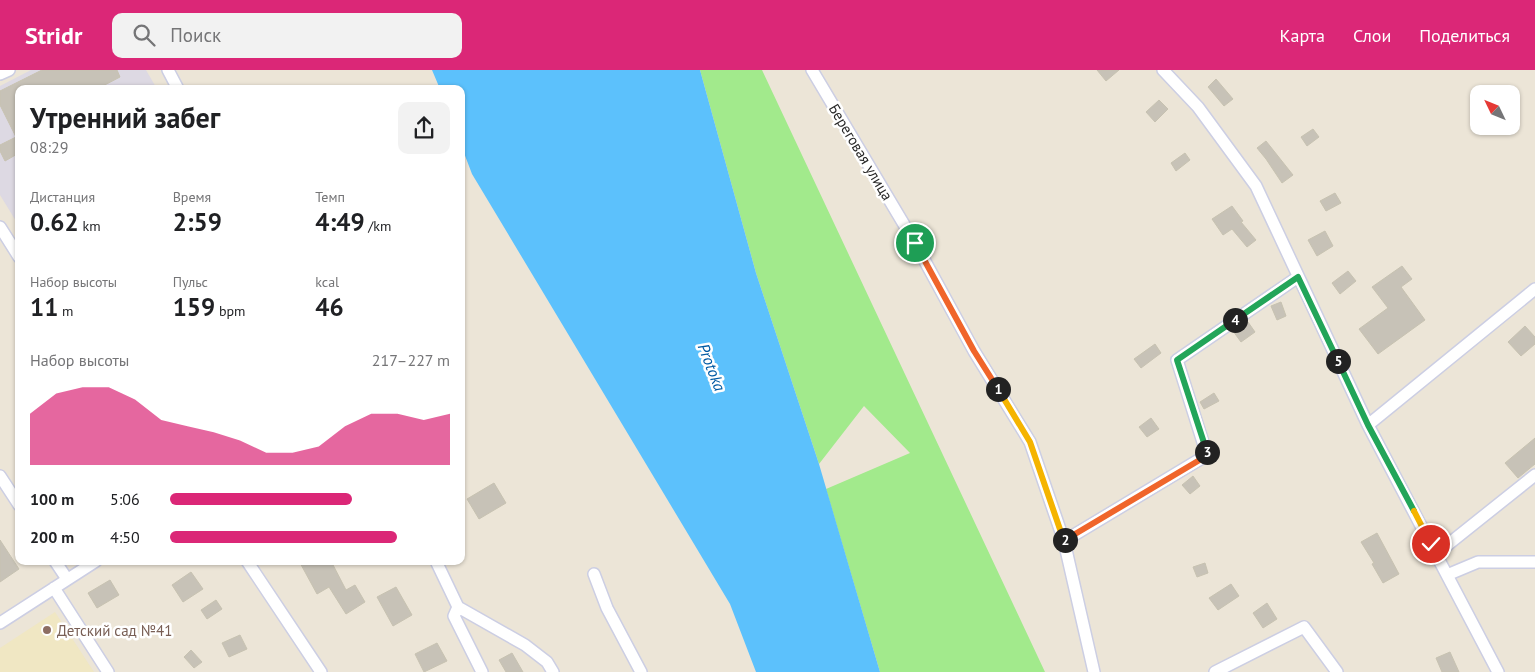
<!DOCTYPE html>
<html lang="ru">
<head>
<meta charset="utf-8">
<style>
  :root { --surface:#fff; --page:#f2f2f2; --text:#202124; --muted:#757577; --accent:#db2777 }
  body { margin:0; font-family:"PT Sans",sans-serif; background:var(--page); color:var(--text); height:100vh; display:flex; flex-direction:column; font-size:19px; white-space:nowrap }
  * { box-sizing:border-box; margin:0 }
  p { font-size:16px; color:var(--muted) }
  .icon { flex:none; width:28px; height:28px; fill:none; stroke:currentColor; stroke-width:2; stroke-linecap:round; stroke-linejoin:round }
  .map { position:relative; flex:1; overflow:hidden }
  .sheet { position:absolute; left:15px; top:15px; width:450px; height:480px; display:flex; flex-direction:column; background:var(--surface); border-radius:10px; box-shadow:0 1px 4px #0004 }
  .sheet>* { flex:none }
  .needle { width:32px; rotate:313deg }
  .fabs { position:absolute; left:1470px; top:15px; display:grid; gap:10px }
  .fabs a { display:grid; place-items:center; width:50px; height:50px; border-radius:10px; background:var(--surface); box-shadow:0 1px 4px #0004; font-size:25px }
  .pin { position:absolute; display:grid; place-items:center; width:42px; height:42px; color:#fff; margin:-21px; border:2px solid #fff; border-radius:50%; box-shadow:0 1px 5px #0007 }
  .km { position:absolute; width:25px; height:25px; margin:-12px; border-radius:50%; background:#222; color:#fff; font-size:14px; line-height:25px; text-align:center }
  .round { display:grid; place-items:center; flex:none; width:52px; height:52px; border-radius:10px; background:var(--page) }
  .summary { display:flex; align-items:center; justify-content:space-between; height:85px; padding:0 15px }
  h1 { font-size:28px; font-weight:700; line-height:38px }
  .stats { display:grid; grid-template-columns:repeat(3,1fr); gap:8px; height:85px; padding:5px 15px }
  .stats div { display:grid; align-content:center }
  .stats b { font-size:25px; font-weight:700 }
  .stats small { font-size:14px; font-weight:400 }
  .stats p { font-size:14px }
  .chart { height:140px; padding:10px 15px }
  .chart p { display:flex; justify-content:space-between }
  .chart svg { width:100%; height:90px; margin-top:5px; fill:var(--accent); opacity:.7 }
  ul { padding:0 15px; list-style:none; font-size:16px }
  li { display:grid; grid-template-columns:80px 60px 1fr; align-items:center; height:38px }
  li i { height:12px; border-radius:6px; background:var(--accent) }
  header { display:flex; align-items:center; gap:30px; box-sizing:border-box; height:70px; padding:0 25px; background:var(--accent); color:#fff }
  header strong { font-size:24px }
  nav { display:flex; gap:28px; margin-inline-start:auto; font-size:18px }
  .search { width:350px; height:45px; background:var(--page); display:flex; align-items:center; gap:12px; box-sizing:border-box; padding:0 18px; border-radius:10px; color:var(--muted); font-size:19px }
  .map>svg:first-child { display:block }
  .industrial { fill:#ddd9e3 }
  .education { fill:#f0e7c3 }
  .green { fill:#a2ea8c }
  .water { fill:#5cc1fc }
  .building { fill:#c7c2b7; stroke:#c7c2b1 }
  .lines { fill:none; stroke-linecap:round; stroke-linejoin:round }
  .minor-casing { stroke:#cccee3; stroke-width:14 }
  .minor { stroke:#fff; stroke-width:11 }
  .split-1-casing { stroke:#fff; stroke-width:10 }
  .split-2-casing { stroke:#fff; stroke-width:10 }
  .split-3-casing { stroke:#fff; stroke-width:10 }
  .split-4-casing { stroke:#fff; stroke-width:10 }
  .split-5-casing { stroke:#fff; stroke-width:10 }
  .split-6-casing { stroke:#fff; stroke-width:10 }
  .split-7-casing { stroke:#fff; stroke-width:10 }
  .split-1 { stroke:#f0652b; stroke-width:6 }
  .split-2 { stroke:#f5b400; stroke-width:6 }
  .split-3 { stroke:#f0652b; stroke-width:6 }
  .split-4 { stroke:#22a559; stroke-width:6 }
  .split-5 { stroke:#22a559; stroke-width:6 }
  .split-6 { stroke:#22a559; stroke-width:6 }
  .split-7 { stroke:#f5b400; stroke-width:6 }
  .education-dot { fill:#8d6e63; stroke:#fff; stroke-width:2 }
  .labels { text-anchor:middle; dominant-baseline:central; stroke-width:5; stroke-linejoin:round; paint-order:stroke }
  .street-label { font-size:15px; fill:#272727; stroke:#fff }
  .education-label { font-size:15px; fill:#785e54; stroke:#fff; text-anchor:start }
  .water-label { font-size:16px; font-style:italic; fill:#005aa3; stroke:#fff }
</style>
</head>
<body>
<header>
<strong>Stridr</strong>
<div class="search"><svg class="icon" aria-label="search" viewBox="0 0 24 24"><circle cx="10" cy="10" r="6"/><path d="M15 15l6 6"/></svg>Поиск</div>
<nav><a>Карта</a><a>Слои</a><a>Поделиться</a></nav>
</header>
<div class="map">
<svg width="1535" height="602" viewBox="0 0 1535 602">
  <rect width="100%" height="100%" fill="#ece5d7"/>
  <path class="industrial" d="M31 0H146L157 19H19V156L0 125V16Z"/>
  <path class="education" d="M55 542 94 602H0V578Z"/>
  <path class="green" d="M700 0H762L1045 602H880L826 419 910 383 864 336 819 394 756 203Z"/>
  <path class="water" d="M432 0H700L756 203 819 394 880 602H756L730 534 472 104 461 75V19H440Z"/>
  <path class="building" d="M42 0H117L120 7 97 19H19V83L5 91 0 81V75L16 67 0 35V21Z
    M1097 0H1119L1106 11Z
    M1216 9 1233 29 1224 36 1208 17Z
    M1159 30 1168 39 1155 52 1146 42Z
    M1313 59 1319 67 1307 76 1301 67Z
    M1266 71 1293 105 1282 113 1266 89 1257 78Z
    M1185 83 1190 90 1176 101 1171 93Z
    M1335 123 1341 133 1326 141 1320 131Z
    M1232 136 1243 151 1241 152 1256 170 1247 177 1232 159 1223 165 1212 149Z
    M1325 161 1333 176 1317 186 1308 170Z
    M1402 196 1412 209 1401 217 1425 250 1378 284 1359 259 1388 238 1372 217Z
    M1348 201 1356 211 1340 224 1332 213Z
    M1281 232 1286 246 1277 250 1271 236Z
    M1248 252 1255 262 1241 272 1233 261Z
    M1525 256 1535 267V274L1521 286 1508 272Z
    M1155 274 1161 283 1141 298 1134 289Z
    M1214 323 1219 331 1204 339 1200 332Z
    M1151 348 1159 359 1147 367 1139 357Z
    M1535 368V394L1518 408 1505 393Z
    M1193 406 1200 416 1190 424 1182 415Z
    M494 413 506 433 479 449 467 429Z
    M1377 463 1399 504 1383 513 1372 494 1374 493 1361 472Z
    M0 470 19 499 0 512Z
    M299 491H331L346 520 355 515 365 532 346 544 329 517 317 524Z
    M1205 493 1208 503 1197 507 1193 497Z
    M191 502 203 519 183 532 172 515Z
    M110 510 119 525 97 538 88 523Z
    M1231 514 1239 526 1218 540 1209 528Z
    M396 517 412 545 393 556 377 527Z
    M216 530 222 539 207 549 201 540Z
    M1267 533 1277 549 1263 558 1253 543Z
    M240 565 247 579 229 587 222 573Z
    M437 573 447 591 424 602 415 584Z
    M191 580 202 592 194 598 184 587Z
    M1450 582 1459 602H1442L1436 588Z
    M512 583 523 602H506L499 590Z"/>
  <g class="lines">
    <g class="minor-casing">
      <path id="minor" d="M168 0 178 19
        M812 0 915 173 974 281 1030 372 1064 471 1094 602
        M1163 0 1198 37 1256 116 1368 355 1498 602
        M0 4 9 0
        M0 157 19 187
        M1368 355 1535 219
        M0 406 19 435
        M1064 471 1207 385 1177 290 1298 207
        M1431 488 1535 405
        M55 491 67 509
        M247 491 321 602
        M436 491 458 537 525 575 547 592 553 602
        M594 504 607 538 641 602
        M1447 505 1478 492H1535
        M54 518 108 602
        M458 537 454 546 482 602
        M0 553 96 491
        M1215 602 1304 557 1337 602"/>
    </g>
    <use href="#minor" class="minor"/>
  </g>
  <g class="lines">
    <g class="split-1-casing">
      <path id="split-1" d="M915 173 974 281 998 319"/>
    </g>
    <g class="split-2-casing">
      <path id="split-2" d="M998 319 1030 372 1064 471 1065 470"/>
    </g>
    <g class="split-3-casing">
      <path id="split-3" d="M1065 470 1208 385 1207 382"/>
    </g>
    <g class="split-4-casing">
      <path id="split-4" d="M1207 382 1177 290 1235 250"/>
    </g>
    <g class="split-5-casing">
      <path id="split-5" d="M1235 250 1298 207 1338 291"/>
    </g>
    <g class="split-6-casing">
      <path id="split-6" d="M1338 291 1368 355 1414 441"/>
    </g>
    <g class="split-7-casing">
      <path id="split-7" d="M1414 441 1431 474"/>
    </g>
    <use href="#split-1" class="split-1"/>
    <use href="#split-2" class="split-2"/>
    <use href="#split-3" class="split-3"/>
    <use href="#split-4" class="split-4"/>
    <use href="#split-5" class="split-5"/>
    <use href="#split-6" class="split-6"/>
    <use href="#split-7" class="split-7"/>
  </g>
  <circle class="education-dot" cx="47" cy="560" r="5"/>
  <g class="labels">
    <g class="street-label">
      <text transform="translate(861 82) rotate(59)">Береговая улица</text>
    </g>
    <g class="education-label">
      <text x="57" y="560">Детский сад №41</text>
    </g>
    <g class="water-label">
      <text transform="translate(712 297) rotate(69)">Protoka</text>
    </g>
  </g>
</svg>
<div class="fabs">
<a><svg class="needle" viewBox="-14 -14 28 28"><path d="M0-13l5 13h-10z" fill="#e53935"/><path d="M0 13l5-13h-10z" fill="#757577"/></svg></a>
</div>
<div class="pin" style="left:915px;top:173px;background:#1e9e55"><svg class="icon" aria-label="arrive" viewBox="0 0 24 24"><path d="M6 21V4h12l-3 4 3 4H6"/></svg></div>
<div class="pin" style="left:1431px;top:474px;background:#d93025"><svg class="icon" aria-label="check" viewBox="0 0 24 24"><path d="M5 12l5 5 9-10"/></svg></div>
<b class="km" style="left:998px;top:319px">1</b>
<b class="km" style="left:1065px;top:470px">2</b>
<b class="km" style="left:1207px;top:382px">3</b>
<b class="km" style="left:1235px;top:250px">4</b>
<b class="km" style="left:1338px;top:291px">5</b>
<section class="sheet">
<div class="summary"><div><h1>Утренний забег</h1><p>08:29</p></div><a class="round"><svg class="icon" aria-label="share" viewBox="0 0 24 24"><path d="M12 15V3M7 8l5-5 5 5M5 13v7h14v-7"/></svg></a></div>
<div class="stats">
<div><p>Дистанция</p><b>0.62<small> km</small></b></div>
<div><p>Время</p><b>2:59</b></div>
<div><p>Темп</p><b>4:49<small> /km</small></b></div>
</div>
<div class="stats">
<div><p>Набор высоты</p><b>11<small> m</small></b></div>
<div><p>Пульс</p><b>159<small> bpm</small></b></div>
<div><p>kcal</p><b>46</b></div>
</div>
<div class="chart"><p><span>Набор высоты</span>217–227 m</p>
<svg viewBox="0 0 160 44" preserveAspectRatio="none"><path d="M0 44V19L10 9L20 6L30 6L40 12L50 22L60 25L70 28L80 32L90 38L100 38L110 35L120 25L130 19L140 19L150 22L160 19V44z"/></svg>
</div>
<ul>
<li><b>100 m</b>5:06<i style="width:65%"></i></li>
<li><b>200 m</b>4:50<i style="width:81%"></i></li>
</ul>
</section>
</div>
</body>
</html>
